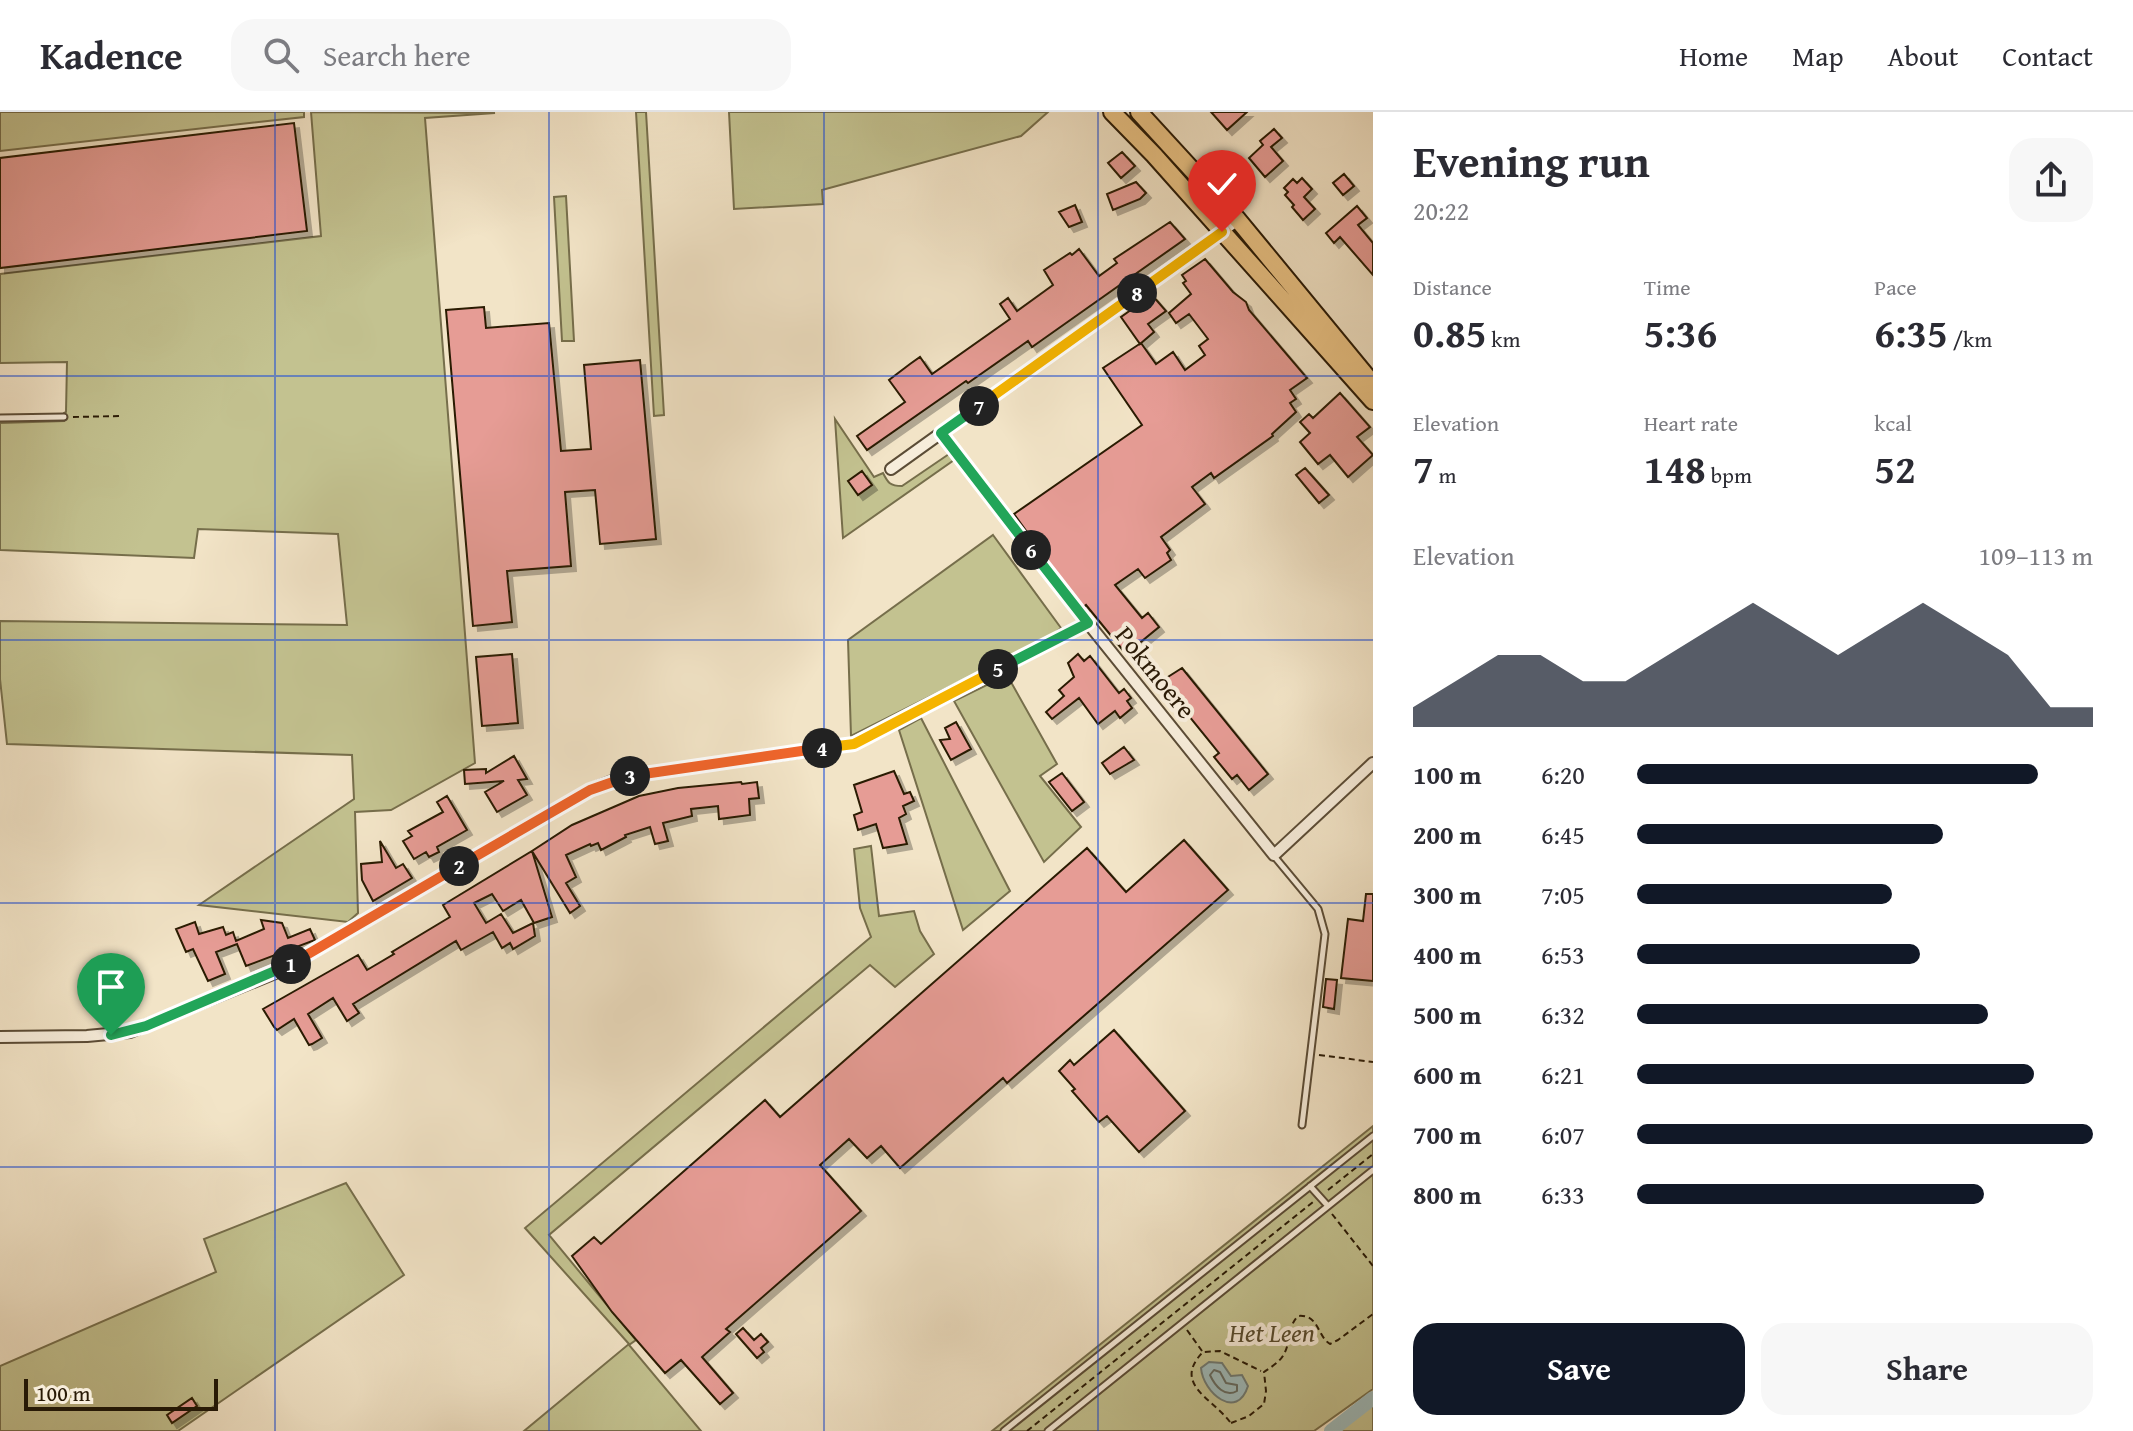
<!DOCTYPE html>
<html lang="en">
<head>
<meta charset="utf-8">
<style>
  :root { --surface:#fff; --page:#f7f7f7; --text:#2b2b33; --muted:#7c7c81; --line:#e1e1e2; --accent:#111827 }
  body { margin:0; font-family:"Gentium Book Plus",serif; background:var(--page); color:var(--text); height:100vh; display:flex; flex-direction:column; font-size:30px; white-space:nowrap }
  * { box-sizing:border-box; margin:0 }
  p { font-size:26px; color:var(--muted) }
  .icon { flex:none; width:44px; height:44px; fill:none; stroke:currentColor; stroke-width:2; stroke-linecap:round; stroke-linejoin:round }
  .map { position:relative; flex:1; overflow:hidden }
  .details { display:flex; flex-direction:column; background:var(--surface); width:760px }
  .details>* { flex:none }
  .scale { position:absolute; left:24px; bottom:20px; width:194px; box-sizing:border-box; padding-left:8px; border:4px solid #291a06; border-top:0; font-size:22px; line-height:28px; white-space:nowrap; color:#291a06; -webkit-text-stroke:6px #f7eddb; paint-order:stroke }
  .pin { position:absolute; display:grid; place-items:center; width:68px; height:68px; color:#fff; margin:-82px -34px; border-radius:50% 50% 50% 0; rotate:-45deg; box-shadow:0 0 8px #0007 }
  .pin .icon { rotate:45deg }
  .km { position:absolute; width:40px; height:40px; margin:-20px; border-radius:50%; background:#222; color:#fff; font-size:22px; line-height:40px; text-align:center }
  .round { display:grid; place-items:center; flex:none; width:84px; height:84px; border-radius:24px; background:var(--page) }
  .summary { display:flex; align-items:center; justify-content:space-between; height:136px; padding:0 40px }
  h1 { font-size:44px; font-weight:700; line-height:60px }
  .metrics { display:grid; grid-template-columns:repeat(3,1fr); gap:12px; height:136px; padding:8px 40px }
  .metrics div { display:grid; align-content:center }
  .metrics b { font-size:40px; font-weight:700 }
  .metrics small { font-size:22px; font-weight:400 }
  .metrics p { font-size:22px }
  .chart { height:224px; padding:16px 40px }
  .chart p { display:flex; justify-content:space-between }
  .chart svg { width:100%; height:144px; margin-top:8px; fill:var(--accent); opacity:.7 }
  .primary-button { display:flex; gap:16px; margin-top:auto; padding:16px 40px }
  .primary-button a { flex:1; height:92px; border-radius:24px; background:var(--accent); color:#fff; font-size:32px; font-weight:700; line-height:92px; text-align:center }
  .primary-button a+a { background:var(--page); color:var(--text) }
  ul { padding:0 40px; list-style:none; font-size:26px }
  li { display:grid; grid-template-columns:128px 96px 1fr; align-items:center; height:60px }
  li i { height:20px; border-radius:10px; background:var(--accent) }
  header { display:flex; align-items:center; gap:48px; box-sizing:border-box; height:112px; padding:0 40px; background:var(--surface); border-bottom:2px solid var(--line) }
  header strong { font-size:38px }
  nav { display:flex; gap:44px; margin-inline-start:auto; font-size:28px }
  .search { width:560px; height:72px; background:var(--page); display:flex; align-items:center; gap:20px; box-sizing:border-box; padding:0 28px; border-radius:24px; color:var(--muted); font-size:30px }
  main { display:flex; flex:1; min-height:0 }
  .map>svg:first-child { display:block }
  .green { fill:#c3c290; stroke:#766e4b; stroke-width:2 }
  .water { fill:#9ebcbd; stroke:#6f7b74; stroke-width:2 }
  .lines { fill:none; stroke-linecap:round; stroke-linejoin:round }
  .shore { stroke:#646b62; stroke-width:2 }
  .canal { stroke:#9ebcbd; stroke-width:14 }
  .building { fill:#e69c95; stroke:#291a06; stroke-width:2; filter:url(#shadow) }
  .lane-casing { stroke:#5b4c36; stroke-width:9 }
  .street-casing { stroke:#5b4c36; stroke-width:14 }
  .primary-casing { stroke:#291a06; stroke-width:20 }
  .path { stroke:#291a06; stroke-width:2; stroke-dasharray:6 4; stroke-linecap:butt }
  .lane { stroke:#f7eddb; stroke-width:5 }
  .street { stroke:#f7eddb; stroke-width:10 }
  .primary { stroke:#e9c284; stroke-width:16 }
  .split-1-casing { stroke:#fff; stroke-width:16 }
  .split-2-casing { stroke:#fff; stroke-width:16 }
  .split-3-casing { stroke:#fff; stroke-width:16 }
  .split-4-casing { stroke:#fff; stroke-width:16 }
  .split-5-casing { stroke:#fff; stroke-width:16 }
  .split-6-casing { stroke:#fff; stroke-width:16 }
  .split-7-casing { stroke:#fff; stroke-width:16 }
  .split-8-casing { stroke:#fff; stroke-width:16 }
  .split-9-casing { stroke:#fff; stroke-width:16 }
  .split-1 { stroke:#22a559; stroke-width:10 }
  .split-2 { stroke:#f0652b; stroke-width:10 }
  .split-3 { stroke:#f0652b; stroke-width:10 }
  .split-4 { stroke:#f0652b; stroke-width:10 }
  .split-5 { stroke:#f5b400; stroke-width:10 }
  .split-6 { stroke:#22a559; stroke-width:10 }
  .split-7 { stroke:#22a559; stroke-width:10 }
  .split-8 { stroke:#f5b400; stroke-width:10 }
  .split-9 { stroke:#f5b400; stroke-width:10 }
  .grid { fill:none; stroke:#1d4ed8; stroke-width:2; stroke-opacity:0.55 }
  .labels { text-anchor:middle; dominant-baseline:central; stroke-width:8; stroke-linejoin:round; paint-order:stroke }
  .street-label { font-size:26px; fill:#291a06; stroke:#f7eddb }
  .park-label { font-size:26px; font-style:italic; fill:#574c2f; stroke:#f7eddb }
</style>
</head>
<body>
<header>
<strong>Kadence</strong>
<div class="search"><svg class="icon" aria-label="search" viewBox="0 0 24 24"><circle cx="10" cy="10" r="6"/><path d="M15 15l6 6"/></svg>Search here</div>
<nav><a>Home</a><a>Map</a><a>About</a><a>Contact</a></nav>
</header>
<main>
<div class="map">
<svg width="1373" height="1319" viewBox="0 0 1373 1319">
  <defs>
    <filter id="shadow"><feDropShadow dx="5" dy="5" stdDeviation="0" flood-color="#0004"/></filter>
  </defs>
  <rect width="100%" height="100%" fill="#f2e4c7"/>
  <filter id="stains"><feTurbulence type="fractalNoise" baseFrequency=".0025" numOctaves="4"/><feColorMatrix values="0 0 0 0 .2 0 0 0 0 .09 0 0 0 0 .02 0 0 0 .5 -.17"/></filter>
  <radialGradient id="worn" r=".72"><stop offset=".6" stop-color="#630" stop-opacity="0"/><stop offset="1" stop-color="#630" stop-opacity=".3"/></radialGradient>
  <path class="green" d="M0 0H304V5L0 39Z
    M311 0 495 1 425 6 475 651 391 698 355 700 358 801 348 810 199 793 354 687 352 643 7 632 0 567V509L347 513 338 422 198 417 194 446 0 438V311L64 309V301L66 300 67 250 0 251V162L321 124Z
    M636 0H646L664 303 654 304Z
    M729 0H1048L1021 24 822 78 823 92 734 97Z
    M566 84 574 229H562L554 85Z
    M835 307 874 365 883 361C888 371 890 374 902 374L949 342 954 348 843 426Z
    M993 423 1061 516 1051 524 851 624 848 528Z
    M1007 563 1057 652 1040 664 1081 715 1044 750 954 589Z
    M921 606 1010 779 963 818 899 618Z
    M871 734 879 804 914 799 920 819 934 842 895 875 870 853 549 1123 636 1228 629 1233 701 1319H524L629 1232 525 1116 871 825 860 796 854 737Z
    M1373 1014V1277L1314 1319H992Z
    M346 1071 404 1163 178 1319H0V1254L216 1160 204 1127Z
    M1373 1291V1319H1338L1339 1318Z"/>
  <path class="water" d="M1209 1250 1222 1251 1231 1264 1242 1263 1248 1274C1237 1309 1203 1281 1201 1256Z"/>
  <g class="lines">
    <path class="shore" d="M1214 1258 1220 1260 1226 1271 1237 1273V1279C1225 1286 1215 1274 1210 1263Z"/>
    <path class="canal" d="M1331 1319 1373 1286"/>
  </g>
  <path class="building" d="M1211 0H1247L1227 18Z
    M294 11 307 119 0 156V46Z
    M1274 17 1282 26 1271 35 1283 49 1265 65 1249 46 1263 33 1260 29Z
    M1122 40 1135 54 1121 66 1108 51Z
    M1344 62 1354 74 1343 83 1333 71Z
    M1302 66 1312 77 1304 85 1315 97 1303 108 1292 95 1294 93 1285 83 1288 80 1284 76 1293 67 1297 71Z
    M1136 70 1146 81 1140 87 1113 98 1107 82Z
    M1075 93 1082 110 1069 115 1059 100Z
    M1357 94 1367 106 1358 113 1373 131V163L1340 125 1334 131 1326 121Z
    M1170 110 1185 127 1042 228 1032 235 1028 229 968 271 966 269 867 338 857 324 905 290 889 268 910 252 920 245 932 262 1010 207 1000 192 1008 186 1017 199 1053 173 1044 158 1070 141 1072 143 1079 137 1099 164 1117 151 1114 147Z
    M1205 147 1233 180 1246 190 1249 198 1307 266 1290 278 1296 287 1290 291 1296 300 1272 322 1273 324 1214 366 1211 361 1192 375 1205 392 1161 425 1170 438 1167 441 1171 448 1145 466 1138 457 1115 473 1142 506 1148 501 1159 515 1126 542 1086 493 1082 496 1014 402 1142 313 1103 256 1141 231 1156 252 1173 240 1185 258 1205 243 1199 234 1208 227 1189 202 1176 211 1169 201 1191 182 1183 171 1186 169 1182 163Z
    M1152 183 1166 199 1148 212 1154 220 1140 232 1121 205Z
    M484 195 486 216 549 211 561 339 591 337 584 253 640 248 656 427 600 432 595 378 565 380 571 454 507 459 512 510 473 514 446 198Z
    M1340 281 1370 315 1357 325 1373 343 1348 365 1330 343 1318 352 1300 330 1310 321 1300 310 1309 302 1313 306Z
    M1305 356 1329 383 1319 391 1296 363Z
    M862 359 872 373 858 383 848 369Z
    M512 542 518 611 482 614 476 545Z
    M1078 542 1084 549 1090 544 1119 581 1124 577 1131 586 1127 589 1132 596 1120 606 1115 599 1098 612 1079 586 1052 607 1046 600 1064 584 1059 578 1074 565 1068 551Z
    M1182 556 1268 662 1249 678 1237 663 1232 667 1214 645 1219 641 1185 599 1182 601 1160 570Z
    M956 610 971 637 951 648 940 628 950 627 945 616Z
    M1124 635 1134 648 1110 662 1102 651Z
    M514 644 527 667 518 668 527 683 497 700 485 680 504 669 465 672 464 658 486 657V661Z
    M894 659 904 682 910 680 914 689 903 694 906 702 899 706 907 732 883 736 876 712 858 718 854 703 862 700 854 673Z
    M1062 661 1084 690 1072 699 1049 670Z
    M741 670 742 672 757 670 759 686 749 687 750 703 719 707 718 694 691 697 692 704 663 711 668 729 655 732 650 715 625 723 626 725 601 738 598 731 591 734 590 732 566 743 576 765 566 771 580 794 570 801 532 739 572 713 639 684 678 676Z
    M447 684 467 718 437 735 439 740 429 745 426 740 414 747 403 729 412 724 408 719 443 700 437 690Z
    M1184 728 1228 778 1007 971 1003 966 900 1056 881 1034 867 1046 849 1027 820 1053 861 1099 726 1217 730 1220 702 1245 733 1281 720 1292 681 1248 665 1261 612 1200 572 1144 594 1125 601 1132 765 988 780 1005 1087 736 1126 780Z
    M380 729 396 756 403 752 412 766 373 789 362 768 361 752 382 750Z
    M532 739 552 805 534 811 521 788 503 799 492 782 474 791 486 811 501 802 513 821 533 811 535 824 513 837 510 831 502 836 493 820 461 838 456 829 353 892 359 901 347 909 333 886 308 902 322 926 312 932 309 933 294 907 277 918 274 915 263 897 358 843 367 858 394 842 392 840 450 805 443 793Z
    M1366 782H1373V869L1341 866 1348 807 1363 809Z
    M261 808 282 811 288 826 310 817 315 828 246 854 237 832 216 840 225 862 208 869 193 837 186 840 176 817 195 810 199 822 223 815 226 823 233 820 236 829 264 817Z
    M1326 867 1337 868 1334 897 1323 895Z
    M1114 918 1185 999 1139 1040 1107 1004 1099 1010 1072 979 1075 977 1059 959 1070 948 1074 953Z
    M743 1216 754 1228 761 1222 768 1230 761 1236 764 1240 757 1246 736 1222Z
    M192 1286 197 1294 172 1311 167 1303Z"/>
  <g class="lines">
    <g class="lane-casing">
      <path id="lane" d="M0 306 64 305
        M1274 744 1318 797 1325 822 1302 1013
        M1310 1074 1328 1094
        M1004 1319 1373 1024
        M1048 1319 1373 1058"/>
    </g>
    <g class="street-casing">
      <path id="street" d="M891 357 1238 108
        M0 925 87 924 130 920 280 859 590 678 622 665 854 632 1088 511 1274 743 1373 651"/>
    </g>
    <g class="primary-casing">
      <path id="primary" d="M1112 0 1154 43 1373 289
        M1139 0 1238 108 1373 272"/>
    </g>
    <path class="path" d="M73 305 121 304
      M949 332 1080 500
      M1319 943 1373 950
      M1328 1078 1373 1042
      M1332 1102 1373 1154
      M1187 1218 1202 1239
      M1230 1310C1212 1286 1172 1272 1203 1240L1220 1239 1261 1259
      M1231 1311 1249 1304 1264 1292 1266 1279 1264 1260C1271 1255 1280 1250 1284 1242 1291 1230 1287 1215 1298 1204 1319 1202 1317 1224 1330 1232L1338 1228 1373 1202
      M1027 1319 1313 1090"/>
    <use href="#lane" class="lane"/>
    <use href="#street" class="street"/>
    <use href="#primary" class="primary"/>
  </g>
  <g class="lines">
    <g class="split-1-casing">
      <path id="split-1" d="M111 923 146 914 291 852"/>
    </g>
    <g class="split-2-casing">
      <path id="split-2" d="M291 852 459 754"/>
    </g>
    <g class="split-3-casing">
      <path id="split-3" d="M459 754 590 678 630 664"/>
    </g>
    <g class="split-4-casing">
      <path id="split-4" d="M630 664 822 636"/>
    </g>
    <g class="split-5-casing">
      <path id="split-5" d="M822 636 854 632 998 557"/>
    </g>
    <g class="split-6-casing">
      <path id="split-6" d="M998 557 1088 511 1031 438"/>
    </g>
    <g class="split-7-casing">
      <path id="split-7" d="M979 294 941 321 1031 438"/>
    </g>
    <g class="split-8-casing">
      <path id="split-8" d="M979 294 1137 181"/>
    </g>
    <g class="split-9-casing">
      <path id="split-9" d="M1137 181 1222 120"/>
    </g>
    <use href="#split-1" class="split-1"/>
    <use href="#split-2" class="split-2"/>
    <use href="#split-3" class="split-3"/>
    <use href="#split-4" class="split-4"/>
    <use href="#split-5" class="split-5"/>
    <use href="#split-6" class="split-6"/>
    <use href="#split-7" class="split-7"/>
    <use href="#split-8" class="split-8"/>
    <use href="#split-9" class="split-9"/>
  </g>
  <path class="grid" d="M275 0V1319M549 0V1319M824 0V1319M1098 0V1319M0 264H1373M0 528H1373M0 791H1373M0 1055H1373"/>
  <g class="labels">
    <g class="street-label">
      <text transform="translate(1156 560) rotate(51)">Pokmoere</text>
    </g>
    <g class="park-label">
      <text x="1272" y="1220">Het Leen</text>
    </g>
  </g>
  <rect width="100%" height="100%" filter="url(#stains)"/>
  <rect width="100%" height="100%" fill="url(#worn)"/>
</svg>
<div class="scale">100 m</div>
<div class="pin" style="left:111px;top:923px;background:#1e9e55"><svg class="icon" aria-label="arrive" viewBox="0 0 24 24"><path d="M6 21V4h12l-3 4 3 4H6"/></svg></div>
<div class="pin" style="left:1222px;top:120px;background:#d93025"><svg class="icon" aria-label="check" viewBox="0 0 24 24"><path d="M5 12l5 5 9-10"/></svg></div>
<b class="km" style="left:291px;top:852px">1</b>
<b class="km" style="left:459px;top:754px">2</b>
<b class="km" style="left:630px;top:664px">3</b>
<b class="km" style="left:822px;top:636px">4</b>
<b class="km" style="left:998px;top:557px">5</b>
<b class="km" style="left:1031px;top:438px">6</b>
<b class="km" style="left:979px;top:294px">7</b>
<b class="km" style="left:1137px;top:181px">8</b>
</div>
<section class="details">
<div class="summary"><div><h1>Evening run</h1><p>20:22</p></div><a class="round"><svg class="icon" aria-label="share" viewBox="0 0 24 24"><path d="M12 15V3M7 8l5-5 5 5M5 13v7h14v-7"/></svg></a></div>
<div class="metrics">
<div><p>Distance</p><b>0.85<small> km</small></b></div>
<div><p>Time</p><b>5:36</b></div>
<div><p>Pace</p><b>6:35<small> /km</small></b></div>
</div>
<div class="metrics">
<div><p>Elevation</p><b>7<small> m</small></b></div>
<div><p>Heart rate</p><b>148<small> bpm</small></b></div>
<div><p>kcal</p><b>52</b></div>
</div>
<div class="chart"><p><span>Elevation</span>109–113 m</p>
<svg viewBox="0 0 160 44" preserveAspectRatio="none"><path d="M0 44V38L10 30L20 22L30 22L40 30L50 30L60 22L70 14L80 6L90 14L100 22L110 14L120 6L130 14L140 22L150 38L160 38V44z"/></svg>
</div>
<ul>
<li><b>100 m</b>6:20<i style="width:88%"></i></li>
<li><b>200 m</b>6:45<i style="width:67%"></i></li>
<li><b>300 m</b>7:05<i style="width:56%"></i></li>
<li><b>400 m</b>6:53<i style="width:62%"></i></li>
<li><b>500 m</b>6:32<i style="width:77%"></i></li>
<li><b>600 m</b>6:21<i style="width:87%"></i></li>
<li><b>700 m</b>6:07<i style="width:100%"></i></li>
<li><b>800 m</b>6:33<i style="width:76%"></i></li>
</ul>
<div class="primary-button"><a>Save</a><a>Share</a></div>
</section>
</main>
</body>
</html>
